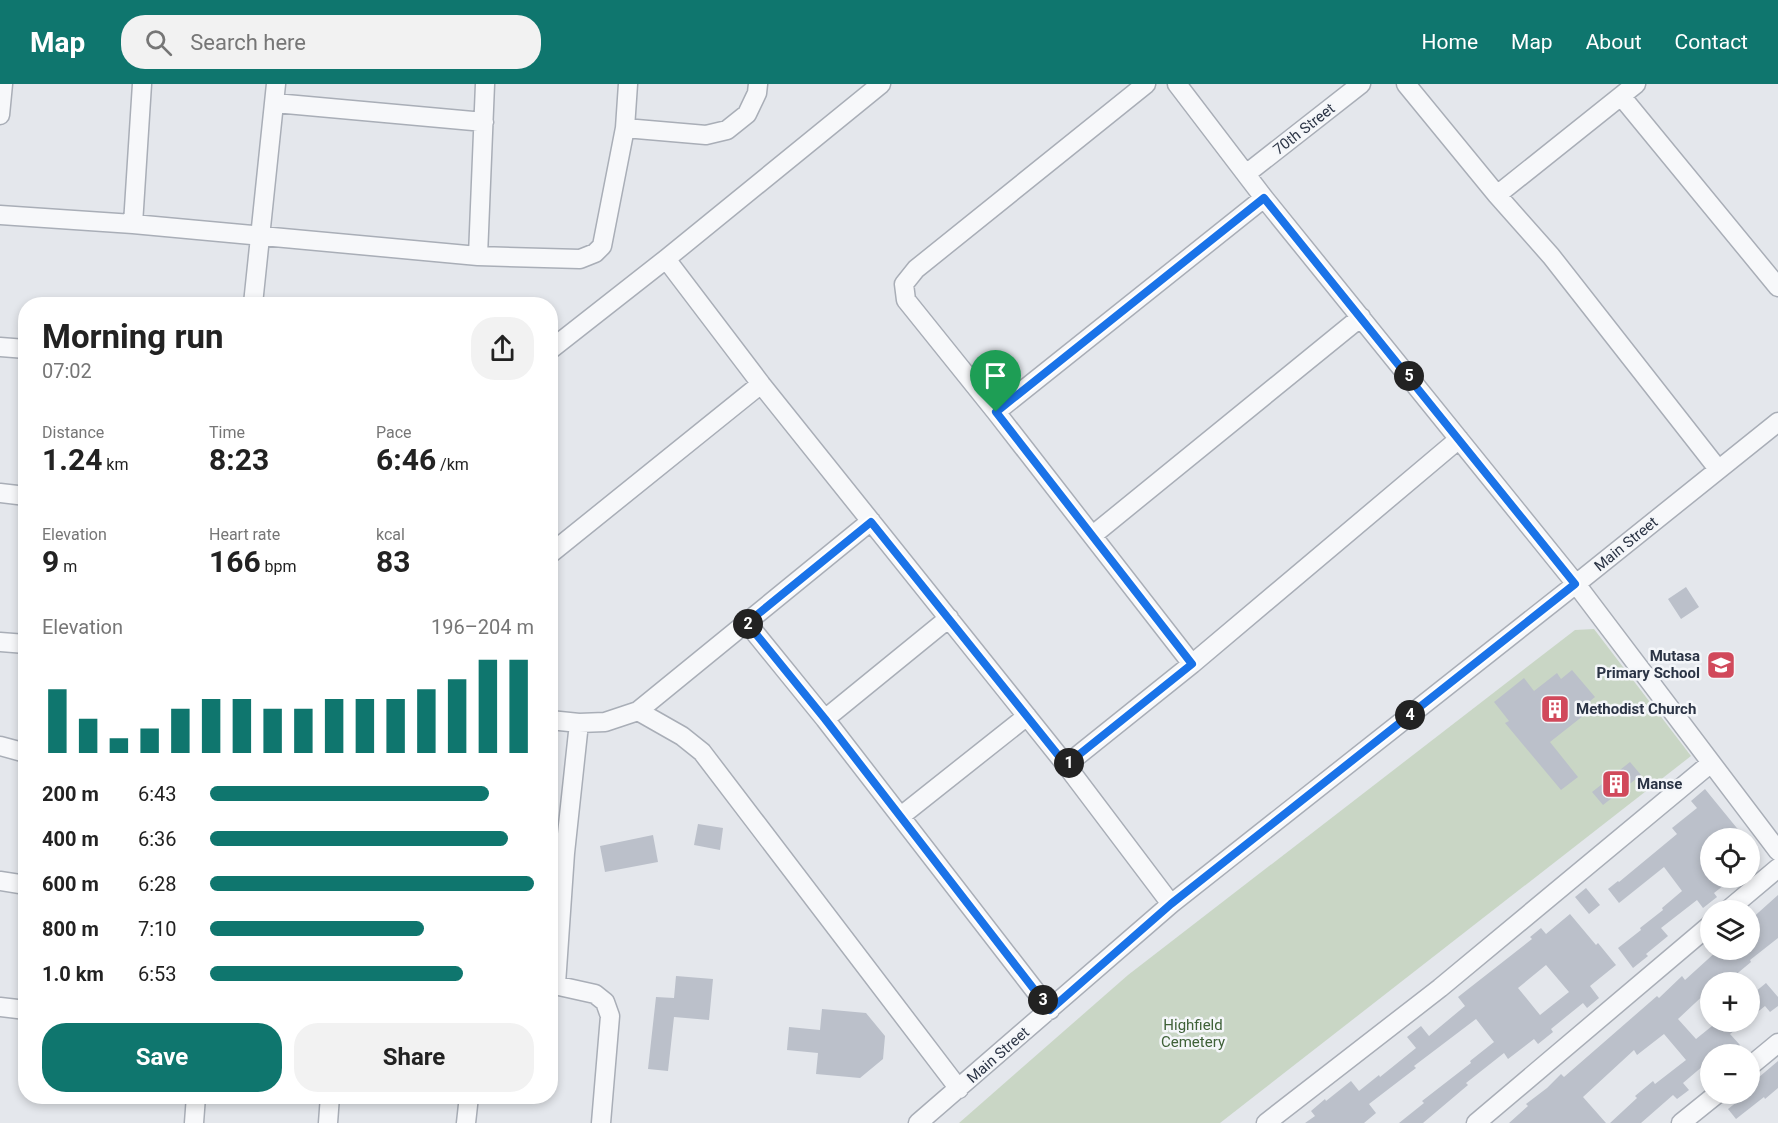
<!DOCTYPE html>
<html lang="en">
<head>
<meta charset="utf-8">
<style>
  :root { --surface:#fff; --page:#f2f2f2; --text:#222; --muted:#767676; --accent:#0f766e }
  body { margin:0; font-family:Roboto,sans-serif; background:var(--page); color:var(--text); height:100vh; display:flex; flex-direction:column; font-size:22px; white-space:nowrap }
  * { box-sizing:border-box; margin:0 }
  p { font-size:20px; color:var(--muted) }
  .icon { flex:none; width:33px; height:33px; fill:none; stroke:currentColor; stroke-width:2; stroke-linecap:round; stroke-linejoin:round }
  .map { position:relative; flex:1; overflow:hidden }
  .panel { position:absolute; left:18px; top:213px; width:540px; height:807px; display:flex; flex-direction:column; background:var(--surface); border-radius:24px; box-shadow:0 3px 9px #0003 }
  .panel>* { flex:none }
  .tools { position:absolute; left:1700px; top:744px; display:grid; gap:12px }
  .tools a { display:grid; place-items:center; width:60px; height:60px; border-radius:50%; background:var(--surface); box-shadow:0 3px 9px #0003; font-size:30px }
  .pin { position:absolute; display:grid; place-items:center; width:51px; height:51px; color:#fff; margin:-62px -26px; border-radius:50% 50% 50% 0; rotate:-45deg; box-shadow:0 0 6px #0007 }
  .pin .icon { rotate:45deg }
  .km { position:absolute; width:30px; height:30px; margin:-15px; border-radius:50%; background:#222; color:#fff; font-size:16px; line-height:30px; text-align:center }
  .round { display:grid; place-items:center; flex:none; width:63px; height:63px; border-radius:24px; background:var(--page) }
  .headline { display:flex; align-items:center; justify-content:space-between; height:102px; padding:0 24px }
  h1 { font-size:33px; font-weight:700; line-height:45px }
  .figures { display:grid; grid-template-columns:repeat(3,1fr); gap:9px; height:102px; padding:6px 24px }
  .figures div { display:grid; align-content:center }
  .figures b { font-size:30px; font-weight:700 }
  .figures small { font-size:16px; font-weight:400 }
  .figures p { font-size:16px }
  .chart { height:168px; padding:12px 24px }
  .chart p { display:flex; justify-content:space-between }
  .chart svg { width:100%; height:108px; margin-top:6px; stroke:var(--accent); stroke-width:6 }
  .primary-button { display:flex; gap:12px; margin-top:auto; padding:12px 24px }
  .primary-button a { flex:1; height:69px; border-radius:24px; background:var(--accent); color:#fff; font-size:24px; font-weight:700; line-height:69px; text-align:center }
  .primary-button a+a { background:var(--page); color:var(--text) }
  ul { padding:0 24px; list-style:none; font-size:20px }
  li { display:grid; grid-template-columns:96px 72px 1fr; align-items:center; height:45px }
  li i { height:15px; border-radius:8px; background:var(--accent) }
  header { display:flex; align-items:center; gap:36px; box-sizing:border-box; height:84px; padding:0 30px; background:var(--accent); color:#fff }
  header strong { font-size:28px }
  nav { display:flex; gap:33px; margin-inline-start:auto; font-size:21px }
  .search { width:420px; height:54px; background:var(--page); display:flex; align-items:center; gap:15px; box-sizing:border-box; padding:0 21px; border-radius:24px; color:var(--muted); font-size:22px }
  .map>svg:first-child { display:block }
  .green { fill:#c9d6c5 }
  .building { fill:#bbc0ca; fill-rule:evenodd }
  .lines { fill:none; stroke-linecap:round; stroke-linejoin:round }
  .minor-casing { stroke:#a9aeb7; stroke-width:21 }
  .minor { stroke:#f7f8fa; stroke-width:18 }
  .route-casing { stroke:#fff; stroke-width:12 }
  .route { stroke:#1a73e8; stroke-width:8 }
  .labels { text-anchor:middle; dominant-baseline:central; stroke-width:5; stroke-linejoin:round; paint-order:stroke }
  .street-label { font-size:15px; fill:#2b3445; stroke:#f4f6f9 }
  .poi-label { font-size:15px; font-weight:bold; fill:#2b3445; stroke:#f4f6f9; text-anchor:start }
  .park-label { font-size:15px; fill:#3f6138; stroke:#f4f6f9 }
</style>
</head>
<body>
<header>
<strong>Map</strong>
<div class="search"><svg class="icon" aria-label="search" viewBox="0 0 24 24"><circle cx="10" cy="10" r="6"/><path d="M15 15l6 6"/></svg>Search here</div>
<nav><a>Home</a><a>Map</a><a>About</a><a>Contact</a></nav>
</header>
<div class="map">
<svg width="1778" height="1039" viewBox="0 0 1778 1039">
  <rect width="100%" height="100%" fill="#e4e7ec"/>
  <path class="green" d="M1594 545 1691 672 1220 1039H959L1128 891 1575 546Z"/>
  <path class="building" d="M1686 503 1699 523 1681 535 1668 515Z
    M1572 586 1595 613 1584 622 1588 628 1550 658 1578 693 1561 706 1505 639 1509 637 1494 618 1524 594 1534 607 1557 589 1561 595Z
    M1630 678 1641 691 1603 721 1592 708Z
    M1705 705 1745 754H1710V794H1733L1714 809 1717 813 1703 824 1697 816 1661 844 1668 852 1646 870 1648 872 1633 884 1618 864 1641 846 1640 844 1663 826 1662 824 1682 807 1664 783 1619 819 1608 805 1618 797 1619 798 1677 750 1672 744 1697 724 1691 717Z
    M698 740 723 744 720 766 694 761Z
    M653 751 658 778 605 788 600 762Z
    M1586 804 1600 821 1589 830 1575 813Z
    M1778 811V854L1750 876 1751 878 1727 898H1710V905L1678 935 1696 955 1717 938H1746L1730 950 1740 961 1729 970H1710V976L1683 999 1689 1006 1677 1015 1673 1011 1641 1039H1610L1637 1014 1635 1012 1653 997 1655 1000 1686 976 1664 950 1637 971 1634 966 1583 1013 1606 1039H1509L1528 1022 1526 1020 1547 1004 1561 990 1564 993 1657 912 1659 914 1682 892 1685 896 1718 866H1749V837Z
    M1570 830 1596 861 1598 859 1616 881 1590 902 1599 914 1587 924 1583 919 1551 945 1553 948 1538 960 1534 955 1508 975 1504 969 1466 999 1468 1001 1423 1039H1399L1424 1019 1422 1017 1471 979 1470 977 1494 958 1476 935 1414 982 1416 984 1369 1020 1376 1029 1364 1039H1305L1315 1032 1311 1027 1325 1015 1326 1017 1351 997 1359 1007 1379 991 1380 993 1416 964 1407 953 1421 942 1429 952 1465 922 1458 913 1532 855 1530 853 1541 844 1546 850ZM1546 881 1569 908 1540 931 1518 904Z
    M676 892 713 895 709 936 674 933 668 987 648 985 656 913 674 914Z
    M1766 899 1778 913V922L1770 928 1765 922 1749 935V913Z
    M822 925 866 929 885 952 883 975 860 994 816 990 818 969 787 966 789 943 820 946Z
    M1778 977V1004L1765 1015 1764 1013 1736 1035 1728 1025 1747 1010H1749L1755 1003 1752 999Z"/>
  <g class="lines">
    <g class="minor-casing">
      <path id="minor" d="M1146 0 916 185 904 200 906 216 996 328 1192 580
        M1177 0 1264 114 1576 500 1778 767
        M1406 0 1497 111 1551 172 1718 385
        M1621 12 1778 203
        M275 19 484 38
        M0 31 3 0
        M625 44 706 51 727 46 747 30 757 9 758 0
        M1246 90 1361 0
        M1497 111 1636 0
        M0 131 133 140 478 172 580 175 595 169 602 162 625 44 628 0
        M133 140 142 0
        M478 172 485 0
        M666 175 761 300 1066 681 1171 820
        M253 220 276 0
        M0 263 26 265
        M550 266 666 175 881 0
        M996 328 1264 114
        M0 409 26 412
        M1093 451 1361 233
        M550 470 761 300
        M747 539 825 635 1050 926
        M0 558 26 560
        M638 627 682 652 702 668 959 1005
        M825 635 949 534
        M550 636 579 639 605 638 638 627 871 437
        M0 662 26 669
        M1066 681 1192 580 1459 355
        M901 732 1027 632
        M0 797 26 801
        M1728 826 1778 784
        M550 900 595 910 605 918 610 932 601 1039
        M556 900 565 769 579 639
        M0 923 26 926
        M1749 983 1778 959
        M194 1039 196 1012
        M328 1039 330 1012
        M466 1039 469 1012
        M918 1039 1171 820 1576 500 1778 338
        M1266 1039 1440 904 1711 679
        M1476 1039 1710 841
        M1681 1039 1717 1010"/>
    </g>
    <use href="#minor" class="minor"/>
  </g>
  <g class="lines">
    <g class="route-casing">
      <path id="route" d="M1264 114 1575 500 1171 820 1050 926 825 635 747 539 871 438 1066 681 1192 580 996 328Z"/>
    </g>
    <use href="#route" class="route"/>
  </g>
  <defs>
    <g id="school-square" transform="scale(1.5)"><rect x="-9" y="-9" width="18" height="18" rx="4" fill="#d1495b" stroke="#f4f6f9"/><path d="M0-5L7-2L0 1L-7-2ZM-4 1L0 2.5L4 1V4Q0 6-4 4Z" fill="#fff"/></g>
    <g id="building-square" transform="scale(1.5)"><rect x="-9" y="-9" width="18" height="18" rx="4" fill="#d1495b" stroke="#f4f6f9"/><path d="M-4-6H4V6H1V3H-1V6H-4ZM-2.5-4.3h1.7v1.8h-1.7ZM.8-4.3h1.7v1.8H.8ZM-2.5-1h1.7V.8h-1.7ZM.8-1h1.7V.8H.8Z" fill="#fff"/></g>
  </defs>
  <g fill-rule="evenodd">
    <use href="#school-square" x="1721" y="581"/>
    <use href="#building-square" x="1555" y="625"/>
    <use href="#building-square" x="1616" y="700"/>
  </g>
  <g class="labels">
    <g class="street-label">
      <text transform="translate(1304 45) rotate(-38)">70th Street</text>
      <text transform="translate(1626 460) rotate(-39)">Main Street</text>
      <text transform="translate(998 971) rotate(-41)">Main Street</text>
    </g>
    <g class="poi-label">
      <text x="1700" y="572" text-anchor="end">Mutasa<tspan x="1700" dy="17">Primary School</tspan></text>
      <text x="1576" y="625">Methodist Church</text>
      <text x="1637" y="700">Manse</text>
    </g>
    <g class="park-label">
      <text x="1193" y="941">Highfield<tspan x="1193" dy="17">Cemetery</tspan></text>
    </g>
  </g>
</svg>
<div class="tools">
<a><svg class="icon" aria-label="locate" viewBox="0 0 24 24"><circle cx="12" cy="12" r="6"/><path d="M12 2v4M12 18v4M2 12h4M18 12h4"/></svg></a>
<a><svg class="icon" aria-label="layers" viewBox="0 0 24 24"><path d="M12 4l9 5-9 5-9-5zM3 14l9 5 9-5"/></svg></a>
<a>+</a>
<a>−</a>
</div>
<div class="pin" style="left:996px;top:328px;background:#1e9e55"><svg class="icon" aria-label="arrive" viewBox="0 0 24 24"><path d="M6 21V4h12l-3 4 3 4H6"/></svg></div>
<b class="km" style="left:1069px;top:679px">1</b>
<b class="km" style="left:748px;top:540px">2</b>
<b class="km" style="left:1043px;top:916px">3</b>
<b class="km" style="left:1410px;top:631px">4</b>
<b class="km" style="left:1409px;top:292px">5</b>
<section class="panel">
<div class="headline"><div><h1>Morning run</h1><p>07:02</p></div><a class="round"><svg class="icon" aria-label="share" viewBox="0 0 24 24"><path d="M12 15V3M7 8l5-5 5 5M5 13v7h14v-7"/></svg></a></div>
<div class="figures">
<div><p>Distance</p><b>1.24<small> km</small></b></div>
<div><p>Time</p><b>8:23</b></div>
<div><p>Pace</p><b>6:46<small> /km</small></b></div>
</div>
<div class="figures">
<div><p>Elevation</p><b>9<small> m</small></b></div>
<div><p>Heart rate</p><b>166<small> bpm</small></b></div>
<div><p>kcal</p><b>83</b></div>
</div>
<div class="chart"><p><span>Elevation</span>196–204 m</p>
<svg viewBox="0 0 160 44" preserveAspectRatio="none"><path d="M5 44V18M15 44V30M25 44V38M35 44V34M45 44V26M55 44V22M65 44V22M75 44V26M85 44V26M95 44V22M105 44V22M115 44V22M125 44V18M135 44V14M145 44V6M155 44V6"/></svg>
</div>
<ul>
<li><b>200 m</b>6:43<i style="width:86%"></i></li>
<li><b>400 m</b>6:36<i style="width:92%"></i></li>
<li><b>600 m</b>6:28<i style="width:100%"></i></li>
<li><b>800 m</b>7:10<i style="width:66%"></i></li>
<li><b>1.0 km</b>6:53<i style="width:78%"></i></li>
</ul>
<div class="primary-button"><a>Save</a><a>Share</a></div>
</section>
</div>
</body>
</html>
